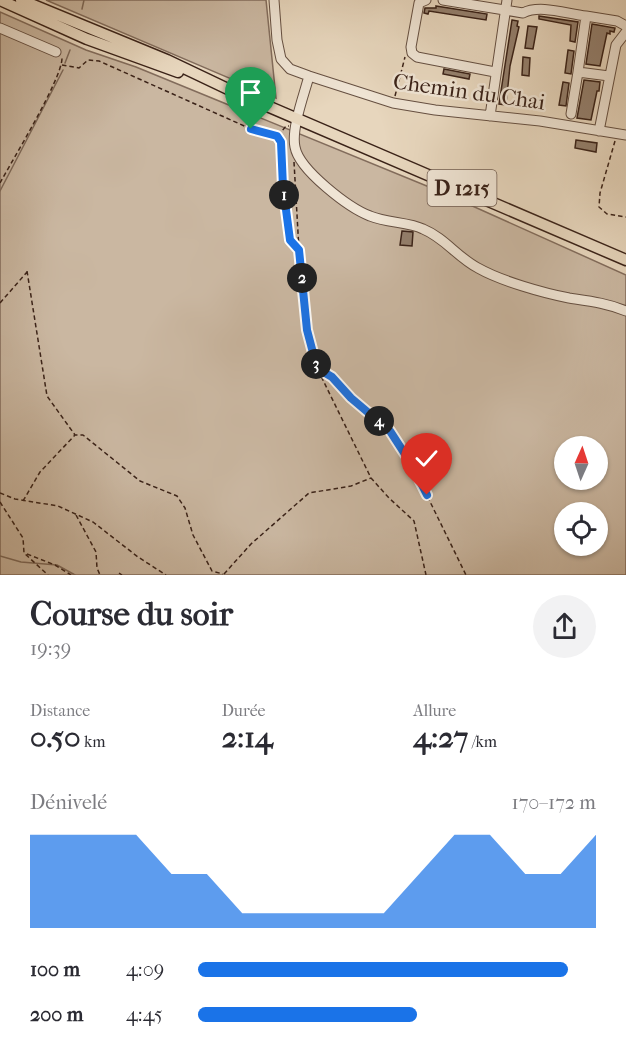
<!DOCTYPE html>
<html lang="fr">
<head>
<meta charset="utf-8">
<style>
  :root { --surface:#fff; --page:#f2f2f3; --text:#2b2b33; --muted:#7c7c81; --accent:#1a73e8 }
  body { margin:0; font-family:"IM FELL French Canon",serif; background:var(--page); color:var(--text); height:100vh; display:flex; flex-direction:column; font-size:22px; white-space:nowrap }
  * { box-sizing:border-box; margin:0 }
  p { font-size:20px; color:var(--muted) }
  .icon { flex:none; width:33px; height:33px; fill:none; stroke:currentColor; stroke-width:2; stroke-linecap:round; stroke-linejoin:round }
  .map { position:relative; height:575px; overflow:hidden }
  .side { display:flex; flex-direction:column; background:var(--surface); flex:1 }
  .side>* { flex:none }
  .needle { width:39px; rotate:3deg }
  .buttons { position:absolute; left:554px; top:436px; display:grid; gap:12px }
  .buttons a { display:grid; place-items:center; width:54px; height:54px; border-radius:50%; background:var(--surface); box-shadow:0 2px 4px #0004; font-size:30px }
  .pin { position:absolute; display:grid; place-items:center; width:51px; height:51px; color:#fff; margin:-62px -26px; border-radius:50% 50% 50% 0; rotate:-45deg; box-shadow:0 0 6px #0007 }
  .pin .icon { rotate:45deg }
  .km { position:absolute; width:30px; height:30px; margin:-15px; border-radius:50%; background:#222; color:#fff; font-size:16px; line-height:30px; text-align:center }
  .round { display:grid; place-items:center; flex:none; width:63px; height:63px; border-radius:32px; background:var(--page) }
  .headline { display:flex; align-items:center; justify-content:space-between; height:102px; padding:0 30px }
  h1 { font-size:33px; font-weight:700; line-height:45px }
  .metrics { display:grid; grid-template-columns:repeat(3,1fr); gap:9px; height:102px; padding:6px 30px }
  .metrics div { display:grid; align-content:center }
  .metrics b { font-size:30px; font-weight:700 }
  .metrics small { font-size:16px; font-weight:400 }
  .metrics p { font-size:16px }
  .chart { height:168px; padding:12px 30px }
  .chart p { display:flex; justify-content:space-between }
  .chart svg { width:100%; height:108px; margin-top:6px; fill:var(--accent); opacity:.7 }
  ul { padding:0 30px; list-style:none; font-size:20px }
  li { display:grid; grid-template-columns:96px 72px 1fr; align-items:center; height:45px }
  li i { height:15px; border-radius:8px; background:var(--accent) }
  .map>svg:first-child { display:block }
  .green { fill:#cab7a1; stroke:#826c5c; stroke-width:1.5; fill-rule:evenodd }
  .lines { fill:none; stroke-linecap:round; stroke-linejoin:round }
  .stream { stroke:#7e6959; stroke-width:1.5 }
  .building { fill:#94806e; stroke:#3a2218; stroke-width:1.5 }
  .minor-casing { stroke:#654f41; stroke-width:11 }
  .major-casing { stroke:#3a2218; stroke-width:13 }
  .path { stroke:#3a2218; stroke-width:1.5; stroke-dasharray:4.5 3; stroke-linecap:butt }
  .minor { stroke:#efe4d4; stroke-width:9 }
  .major { stroke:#e7d6bd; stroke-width:10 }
  .route-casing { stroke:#fff; stroke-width:12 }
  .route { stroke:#1a73e8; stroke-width:8 }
  .labels { text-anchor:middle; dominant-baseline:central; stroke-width:5; stroke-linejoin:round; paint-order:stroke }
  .shield { fill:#efe4d4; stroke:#705c50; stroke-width:1.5 }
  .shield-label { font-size:21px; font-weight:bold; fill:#3a2218 }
  .street-label { font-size:22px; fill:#3a2218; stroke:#efe4d4 }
</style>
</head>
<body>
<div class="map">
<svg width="626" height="575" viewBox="0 0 626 575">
  <rect width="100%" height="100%" fill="#e7d6bd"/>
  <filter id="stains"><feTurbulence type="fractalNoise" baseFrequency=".00333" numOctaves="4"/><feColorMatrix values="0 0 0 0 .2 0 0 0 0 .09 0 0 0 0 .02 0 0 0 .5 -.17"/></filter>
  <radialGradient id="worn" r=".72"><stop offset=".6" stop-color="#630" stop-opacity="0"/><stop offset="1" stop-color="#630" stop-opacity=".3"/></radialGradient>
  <path class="green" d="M46 0H266L276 98Z
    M0 12 86 50 136 67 439 191 626 275V575H0ZM564 447H597V480H564ZM564 513H597V546H564Z"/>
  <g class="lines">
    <path class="stream" d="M82 9 84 0
      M65 63 70 50
      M0 191 63 70
      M0 556 21 562 57 565 75 575"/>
  </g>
  <path class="building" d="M436 6 487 14 486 20 429 11 428 14 424 13 425 8H436Z
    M539 16 578 22 575 42 570 41 571 25 539 19Z
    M512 20 518 21 517 26 519 27 510 66 506 105 499 104Z
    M592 24 615 28 614 32 610 31V34L607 33 600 66 586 64Z
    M528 26 537 27 533 49 525 48Z
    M568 50 574 51 571 74 565 73Z
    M523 57 530 58 529 76 522 75Z
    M444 69 470 74 469 79 443 74Z
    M584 80 600 82 599 91H597L591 120 577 118Z
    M563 82 569 83 566 106 559 105Z
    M576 140 597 143 596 152 575 148Z
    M402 231 413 232 412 246 400 245Z"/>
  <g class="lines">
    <g class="minor-casing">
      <path id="minor" d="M274 0 277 40 281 59 290 69 309 76 393 103 435 110 540 121 626 135
        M426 0 419 3 411 47 412 53 417 57 495 72
        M443 0 523 13C540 4 567 14 586 16L578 72
        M586 16 617 21 626 26
        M0 28 56 52
        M309 76C304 95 291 129 295 147 299 170 349 208 370 216 387 223 409 222 423 229 445 238 457 257 478 268 501 281 543 293 569 298 589 301 607 303 626 311
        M571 114 578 72 609 76
        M490 116 507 0
        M599 131 616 45 626 32"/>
    </g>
    <g class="major-casing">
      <path id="major" d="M0 0 87 39 178 72
        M21 0 167 60 230 90 626 260"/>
    </g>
    <path class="path" d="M62 65 79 68 88 60 99 61 251 129 277 136 281 142 283 187 290 240 299 250
      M395 96 405 57
      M278 136 286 126H289
      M615 141 600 193 599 207 607 214 626 217
      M294 162 299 250 307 330 317 368 371 478 389 498 414 521 426 575
      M0 183C13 159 62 79 62 58
      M27 271 47 396 75 435
      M0 303 27 272
      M317 368 332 377 351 398 390 431 412 465 466 575
      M0 493 15 499 58 506 93 522 138 557 166 575
      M23 501 40 472 75 435H83L140 481 177 496 185 508 193 535 212 571 223 574
      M0 502 23 538 24 553 48 575
      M76 515 96 552 97 568 100 575
      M27 554 55 565 71 575
      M119 573 122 575
      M224 574 251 544 309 493 351 486 371 478"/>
    <use href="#minor" class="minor"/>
    <use href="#major" class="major"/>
  </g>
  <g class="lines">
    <g class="route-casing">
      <path id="route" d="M251 129 277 136 281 142 283 187 290 240 299 250 307 330 317 368 332 377 351 398 390 431 412 465 427 495"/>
    </g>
    <use href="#route" class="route"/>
  </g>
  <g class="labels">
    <rect class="shield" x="427.5" y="170" width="69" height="36" rx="4.5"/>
    <g class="shield-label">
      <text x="462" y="188">D 1215</text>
    </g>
    <g class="street-label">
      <text transform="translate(469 92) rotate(8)">Chemin du Chai</text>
    </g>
  </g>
  <rect width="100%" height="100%" filter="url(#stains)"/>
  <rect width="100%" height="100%" fill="url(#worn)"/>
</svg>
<div class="buttons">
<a><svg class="needle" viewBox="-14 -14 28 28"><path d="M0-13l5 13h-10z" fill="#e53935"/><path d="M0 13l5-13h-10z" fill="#7c7c81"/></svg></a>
<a><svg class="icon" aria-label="locate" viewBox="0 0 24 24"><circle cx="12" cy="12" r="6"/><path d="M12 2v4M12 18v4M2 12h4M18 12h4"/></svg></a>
</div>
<div class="pin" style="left:251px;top:129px;background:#1e9e55"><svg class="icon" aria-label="arrive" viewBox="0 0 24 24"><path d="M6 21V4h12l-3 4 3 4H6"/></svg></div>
<div class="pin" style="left:427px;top:495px;background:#d93025"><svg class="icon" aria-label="check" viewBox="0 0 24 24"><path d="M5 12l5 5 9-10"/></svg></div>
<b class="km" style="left:284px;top:195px">1</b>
<b class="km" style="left:302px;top:278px">2</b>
<b class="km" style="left:316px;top:364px">3</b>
<b class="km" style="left:379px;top:421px">4</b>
</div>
<section class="side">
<div class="headline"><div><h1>Course du soir</h1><p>19:39</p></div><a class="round"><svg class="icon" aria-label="share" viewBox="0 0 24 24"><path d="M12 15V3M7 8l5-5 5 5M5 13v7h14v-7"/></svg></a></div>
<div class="metrics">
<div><p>Distance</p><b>0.50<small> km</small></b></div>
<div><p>Durée</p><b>2:14</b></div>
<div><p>Allure</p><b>4:27<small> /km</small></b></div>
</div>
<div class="chart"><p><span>Dénivelé</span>170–172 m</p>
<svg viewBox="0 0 160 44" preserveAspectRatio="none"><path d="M0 44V6L10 6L20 6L30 6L40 22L50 22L60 38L70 38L80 38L90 38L100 38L110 22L120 6L130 6L140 22L150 22L160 6V44z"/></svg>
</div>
<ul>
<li><b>100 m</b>4:09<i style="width:93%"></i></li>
<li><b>200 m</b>4:45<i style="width:55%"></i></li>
</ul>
</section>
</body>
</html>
